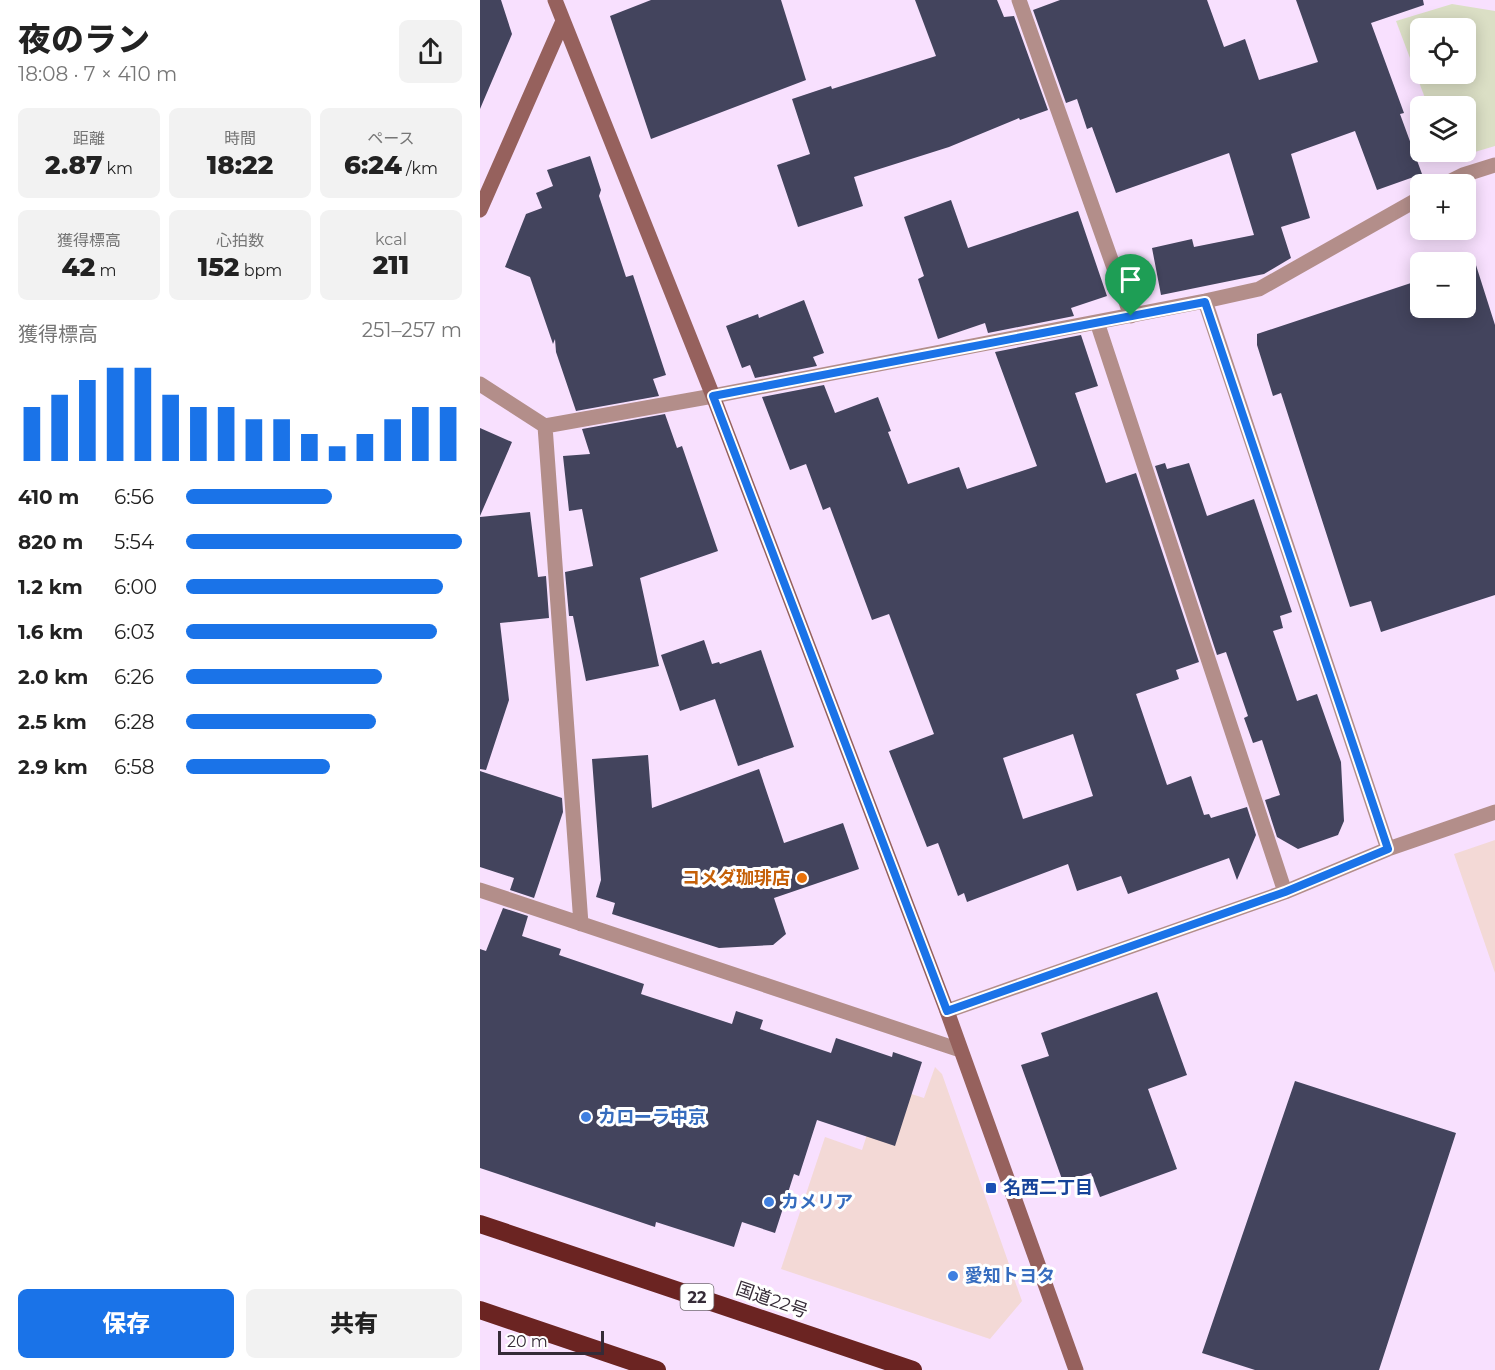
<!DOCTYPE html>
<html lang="ja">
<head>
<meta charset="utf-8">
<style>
  :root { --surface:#fff; --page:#f2f2f2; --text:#222; --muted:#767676; --accent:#1a73e8 }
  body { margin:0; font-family:Montserrat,"Noto Sans JP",sans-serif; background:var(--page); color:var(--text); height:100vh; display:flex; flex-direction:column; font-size:22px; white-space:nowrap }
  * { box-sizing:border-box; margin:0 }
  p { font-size:20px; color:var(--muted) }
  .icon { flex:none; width:33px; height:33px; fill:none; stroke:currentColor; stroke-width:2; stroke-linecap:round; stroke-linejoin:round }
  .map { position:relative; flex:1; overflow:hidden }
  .sheet { display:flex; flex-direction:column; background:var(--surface); width:480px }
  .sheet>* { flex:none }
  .tools { position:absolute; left:930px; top:18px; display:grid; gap:12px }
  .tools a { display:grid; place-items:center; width:66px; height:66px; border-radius:9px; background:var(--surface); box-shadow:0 3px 15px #0003; font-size:30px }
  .scale { position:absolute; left:18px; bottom:15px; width:106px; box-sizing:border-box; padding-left:6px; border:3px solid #352b37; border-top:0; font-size:16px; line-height:21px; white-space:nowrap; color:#352b37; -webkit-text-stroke:4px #fff; paint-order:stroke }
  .pin { position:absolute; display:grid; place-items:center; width:51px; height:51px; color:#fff; margin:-62px -26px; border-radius:50% 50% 50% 0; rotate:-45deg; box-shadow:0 0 6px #0007 }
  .pin .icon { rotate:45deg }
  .round { display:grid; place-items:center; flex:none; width:63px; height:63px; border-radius:9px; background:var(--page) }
  .overview { display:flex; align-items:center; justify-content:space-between; height:102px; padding:0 18px }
  h1 { font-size:33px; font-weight:800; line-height:45px }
  .metrics { display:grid; grid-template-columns:repeat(3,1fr); gap:9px; height:102px; padding:6px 18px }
  .metrics div { display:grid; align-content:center; border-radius:9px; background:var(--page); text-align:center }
  .metrics b { font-size:26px; font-weight:800 }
  .metrics small { font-size:16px; font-weight:400 }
  .metrics p { font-size:16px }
  .chart { height:168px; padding:12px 18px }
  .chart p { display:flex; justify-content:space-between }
  .chart svg { width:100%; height:108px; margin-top:6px; stroke:var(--accent); stroke-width:6 }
  .cta { display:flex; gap:12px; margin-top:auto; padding:12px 18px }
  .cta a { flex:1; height:69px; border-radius:9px; background:var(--accent); color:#fff; font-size:24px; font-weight:800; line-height:69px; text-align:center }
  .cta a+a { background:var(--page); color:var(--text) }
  ul { padding:0 18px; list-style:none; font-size:20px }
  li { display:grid; grid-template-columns:96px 72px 1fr; align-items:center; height:45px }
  li i { height:15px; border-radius:8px; background:var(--accent) }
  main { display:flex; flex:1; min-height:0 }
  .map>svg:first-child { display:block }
  .commercial { fill:#f3d9d6 }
  .green { fill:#dbdfc5; fill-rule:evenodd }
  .building { fill:#43445d; fill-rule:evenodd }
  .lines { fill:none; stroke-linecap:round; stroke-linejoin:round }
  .street { stroke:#b38e8a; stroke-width:15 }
  .secondary { stroke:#96615d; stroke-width:15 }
  .highway { stroke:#6b2422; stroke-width:18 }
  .route-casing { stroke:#fff; stroke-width:12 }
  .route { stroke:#1a73e8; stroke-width:8 }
  .food-dot { fill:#e8710a; stroke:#fff; stroke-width:2 }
  .shop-dot { fill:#3f7fe0; stroke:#fff; stroke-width:2 }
  .transit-dot { fill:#1a4fb4; stroke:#fff; stroke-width:2 }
  .labels { text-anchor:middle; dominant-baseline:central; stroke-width:6; stroke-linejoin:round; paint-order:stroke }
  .shield { fill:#fff; stroke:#726b73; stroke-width:1.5 }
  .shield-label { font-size:16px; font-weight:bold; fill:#352b37 }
  .food-label { font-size:18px; font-weight:bold; fill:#c56008; stroke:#fff; text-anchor:end }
  .shop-label { font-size:18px; font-weight:bold; fill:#366cbe; stroke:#fff; text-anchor:start }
  .transit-label { font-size:18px; font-weight:bold; fill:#164399; stroke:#fff; text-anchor:start }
  .street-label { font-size:18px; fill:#352b37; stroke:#fff }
</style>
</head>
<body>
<main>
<section class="sheet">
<div class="overview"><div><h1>夜のラン</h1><p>18:08 · 7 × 410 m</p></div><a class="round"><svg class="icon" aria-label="share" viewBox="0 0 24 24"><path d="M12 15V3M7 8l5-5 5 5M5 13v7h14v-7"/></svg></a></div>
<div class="metrics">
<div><p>距離</p><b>2.87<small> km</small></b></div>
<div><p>時間</p><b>18:22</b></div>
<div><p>ペース</p><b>6:24<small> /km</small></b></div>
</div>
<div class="metrics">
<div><p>獲得標高</p><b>42<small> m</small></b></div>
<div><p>心拍数</p><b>152<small> bpm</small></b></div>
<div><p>kcal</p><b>211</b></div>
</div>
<div class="chart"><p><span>獲得標高</span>251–257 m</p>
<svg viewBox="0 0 160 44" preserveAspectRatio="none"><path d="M5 44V22M15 44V17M25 44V11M35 44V6M45 44V6M55 44V17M65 44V22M75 44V22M85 44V27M95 44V27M105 44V33M115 44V38M125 44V33M135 44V27M145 44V22M155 44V22"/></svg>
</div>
<ul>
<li><b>410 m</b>6:56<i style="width:53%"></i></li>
<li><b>820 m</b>5:54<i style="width:100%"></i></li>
<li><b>1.2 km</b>6:00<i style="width:93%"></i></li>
<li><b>1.6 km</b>6:03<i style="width:91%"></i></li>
<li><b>2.0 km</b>6:26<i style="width:71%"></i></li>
<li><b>2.5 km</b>6:28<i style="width:69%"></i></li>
<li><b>2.9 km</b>6:58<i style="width:52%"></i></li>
</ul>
<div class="cta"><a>保存</a><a>共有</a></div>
</section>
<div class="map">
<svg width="1015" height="1370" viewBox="0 0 1015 1370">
  <rect width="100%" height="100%" fill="#f8e0fe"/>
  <path class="commercial" d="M1015 840V973L974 854Z
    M455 1067 462 1074 542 1301 510 1339 301 1269 345 1137 382 1150 403 1085 444 1098Z"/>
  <path class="green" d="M972 4 1015 11V146L968 160 965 152H986V106H948L916 21ZM940 28H986V74H940Z"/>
  <path class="building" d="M0 0H21L32 34 0 109Z
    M171 0H301L326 80 171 139 130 16Z
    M435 0H517L524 17 534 16 568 110 540 120 539 118 469 147 374 177 383 206 318 227 297 165 330 154 312 99 351 86 352 89 456 56Z
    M580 0H727L744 47 765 39 779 80 838 62 816 0H943L944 5 891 23 924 113 920 114 942 174 897 190 875 131 811 154 830 218 801 227 811 258 784 274 681 295 672 248 712 239 714 247 774 235 749 153 636 193 612 127 607 129 597 99 586 103 553 10Z
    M110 156 121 190 119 196 146 277 153 275 186 375 173 379 179 396 96 411 76 352 75 339 73 344 50 277 25 267 46 214 62 208 56 193 73 186 67 170Z
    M471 200 488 248 598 211 627 296 591 308 594 316 508 333 505 323 458 339 438 279 444 276 424 217Z
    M995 262 1015 325V595L901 632 891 601 870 607 801 393 793 396 777 345V334L940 280V308H986V265Z
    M324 300 344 353 333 357 337 366 275 378 270 365 262 368 246 326 278 314 279 318Z
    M601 335 618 386 595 393 626 483 656 473 719 662 696 670 699 679 656 694 687 785 711 776 724 815 729 814 731 818 767 807 776 835 757 880 749 858 648 894 641 876 597 891 588 864 487 902 484 893 478 896 458 843 447 847 409 751 454 734 409 614 392 620 350 507 343 510 326 464 310 470 282 397 344 385 355 413 398 397 411 431 408 432 428 484 479 467 487 489 557 466 515 352ZM593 734 613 796 543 819 523 758Z
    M185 414 197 448 202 446 238 551 160 578 179 666 106 681 93 616H89L85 572 113 566 102 509 89 511 83 456 110 454 102 429Z
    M0 428 32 442 0 516Z
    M685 463 687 469 709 463 727 516 774 499 812 612 800 616 803 628 793 631 817 701 837 694 861 762 864 821 858 835 818 849 797 837 785 800 800 795 782 740 773 743 764 718 768 716 746 652 737 655 675 466Z
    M50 512 58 577 66 576 69 618 20 623 29 700 6 770 0 769V517Z
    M224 640 232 664 239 662 240 664 281 650 314 747 258 766 235 699 200 711 181 655Z
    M168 755 172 808 279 769 304 843 363 823 379 869 294 898 306 934 293 945 239 948 132 914 135 903 116 897 121 880 112 759Z
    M0 771 82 798 83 812 54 898 30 890 34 878 0 867Z
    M23 908 48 916 42 936 81 949 79 955 164 984 161 994 252 1024 256 1011 283 1020 280 1029 351 1053 356 1038 412 1057 413 1052 442 1062 415 1146 337 1120 319 1176 314 1174 295 1233 262 1222 254 1247 176 1222 175 1227 0 1168V949L6 951Z
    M677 992 707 1075 668 1089 697 1169 620 1197 611 1173 583 1182 541 1065 569 1056 561 1033Z
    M815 1081 976 1133 899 1370H775L722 1353Z"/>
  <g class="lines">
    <path class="street" d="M539 0 651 316
      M965 184 983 175 1015 165
      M725 301 908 849
      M617 322 805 892
      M0 384 65 426 233 396 725 301 779 289 940 198
      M65 426 101 924
      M0 890 480 1050
      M467 1011 805 892 908 849 1015 812"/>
    <path class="secondary" d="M75 0 233 396 467 1011 596 1370
      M0 210 83 21"/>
    <path class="highway" d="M0 1224 433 1370
      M0 1310 177 1370"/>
  </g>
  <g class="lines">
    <g class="route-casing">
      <path id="route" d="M725 302 908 849 805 892 467 1011 233 396Z"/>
    </g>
    <use href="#route" class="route"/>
  </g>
  <circle class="food-dot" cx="322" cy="878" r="6"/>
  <g class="shop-dot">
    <circle cx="106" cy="1117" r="6"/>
    <circle cx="289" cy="1202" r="6"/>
    <circle cx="473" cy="1276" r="6"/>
  </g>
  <rect class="transit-dot" x="505" y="1182" width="12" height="12" rx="3"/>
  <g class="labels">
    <rect class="shield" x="200.5" y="1284" width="33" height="26" rx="4.5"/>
    <g class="shield-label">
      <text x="217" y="1297">22</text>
    </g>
    <g class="food-label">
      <text x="310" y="878">コメダ珈琲店</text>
    </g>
    <g class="shop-label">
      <text x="118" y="1117">カローラ中京</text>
      <text x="301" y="1202">カメリア</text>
      <text x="485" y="1276">愛知トヨタ</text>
    </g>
    <g class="transit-label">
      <text x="523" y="1188">名西二丁目</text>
    </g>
    <g class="street-label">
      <text transform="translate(292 1300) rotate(19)">国道22号</text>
    </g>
  </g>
</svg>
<div class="tools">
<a><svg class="icon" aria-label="locate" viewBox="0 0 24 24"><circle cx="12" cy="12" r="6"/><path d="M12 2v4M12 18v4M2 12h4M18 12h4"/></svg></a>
<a><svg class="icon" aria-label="layers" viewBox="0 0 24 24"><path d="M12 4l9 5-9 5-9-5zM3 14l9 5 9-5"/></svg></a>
<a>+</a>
<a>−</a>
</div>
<div class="scale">20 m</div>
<div class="pin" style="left:651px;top:316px;background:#1e9e55"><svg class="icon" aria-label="arrive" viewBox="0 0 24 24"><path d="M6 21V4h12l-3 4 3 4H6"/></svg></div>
</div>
</main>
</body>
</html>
